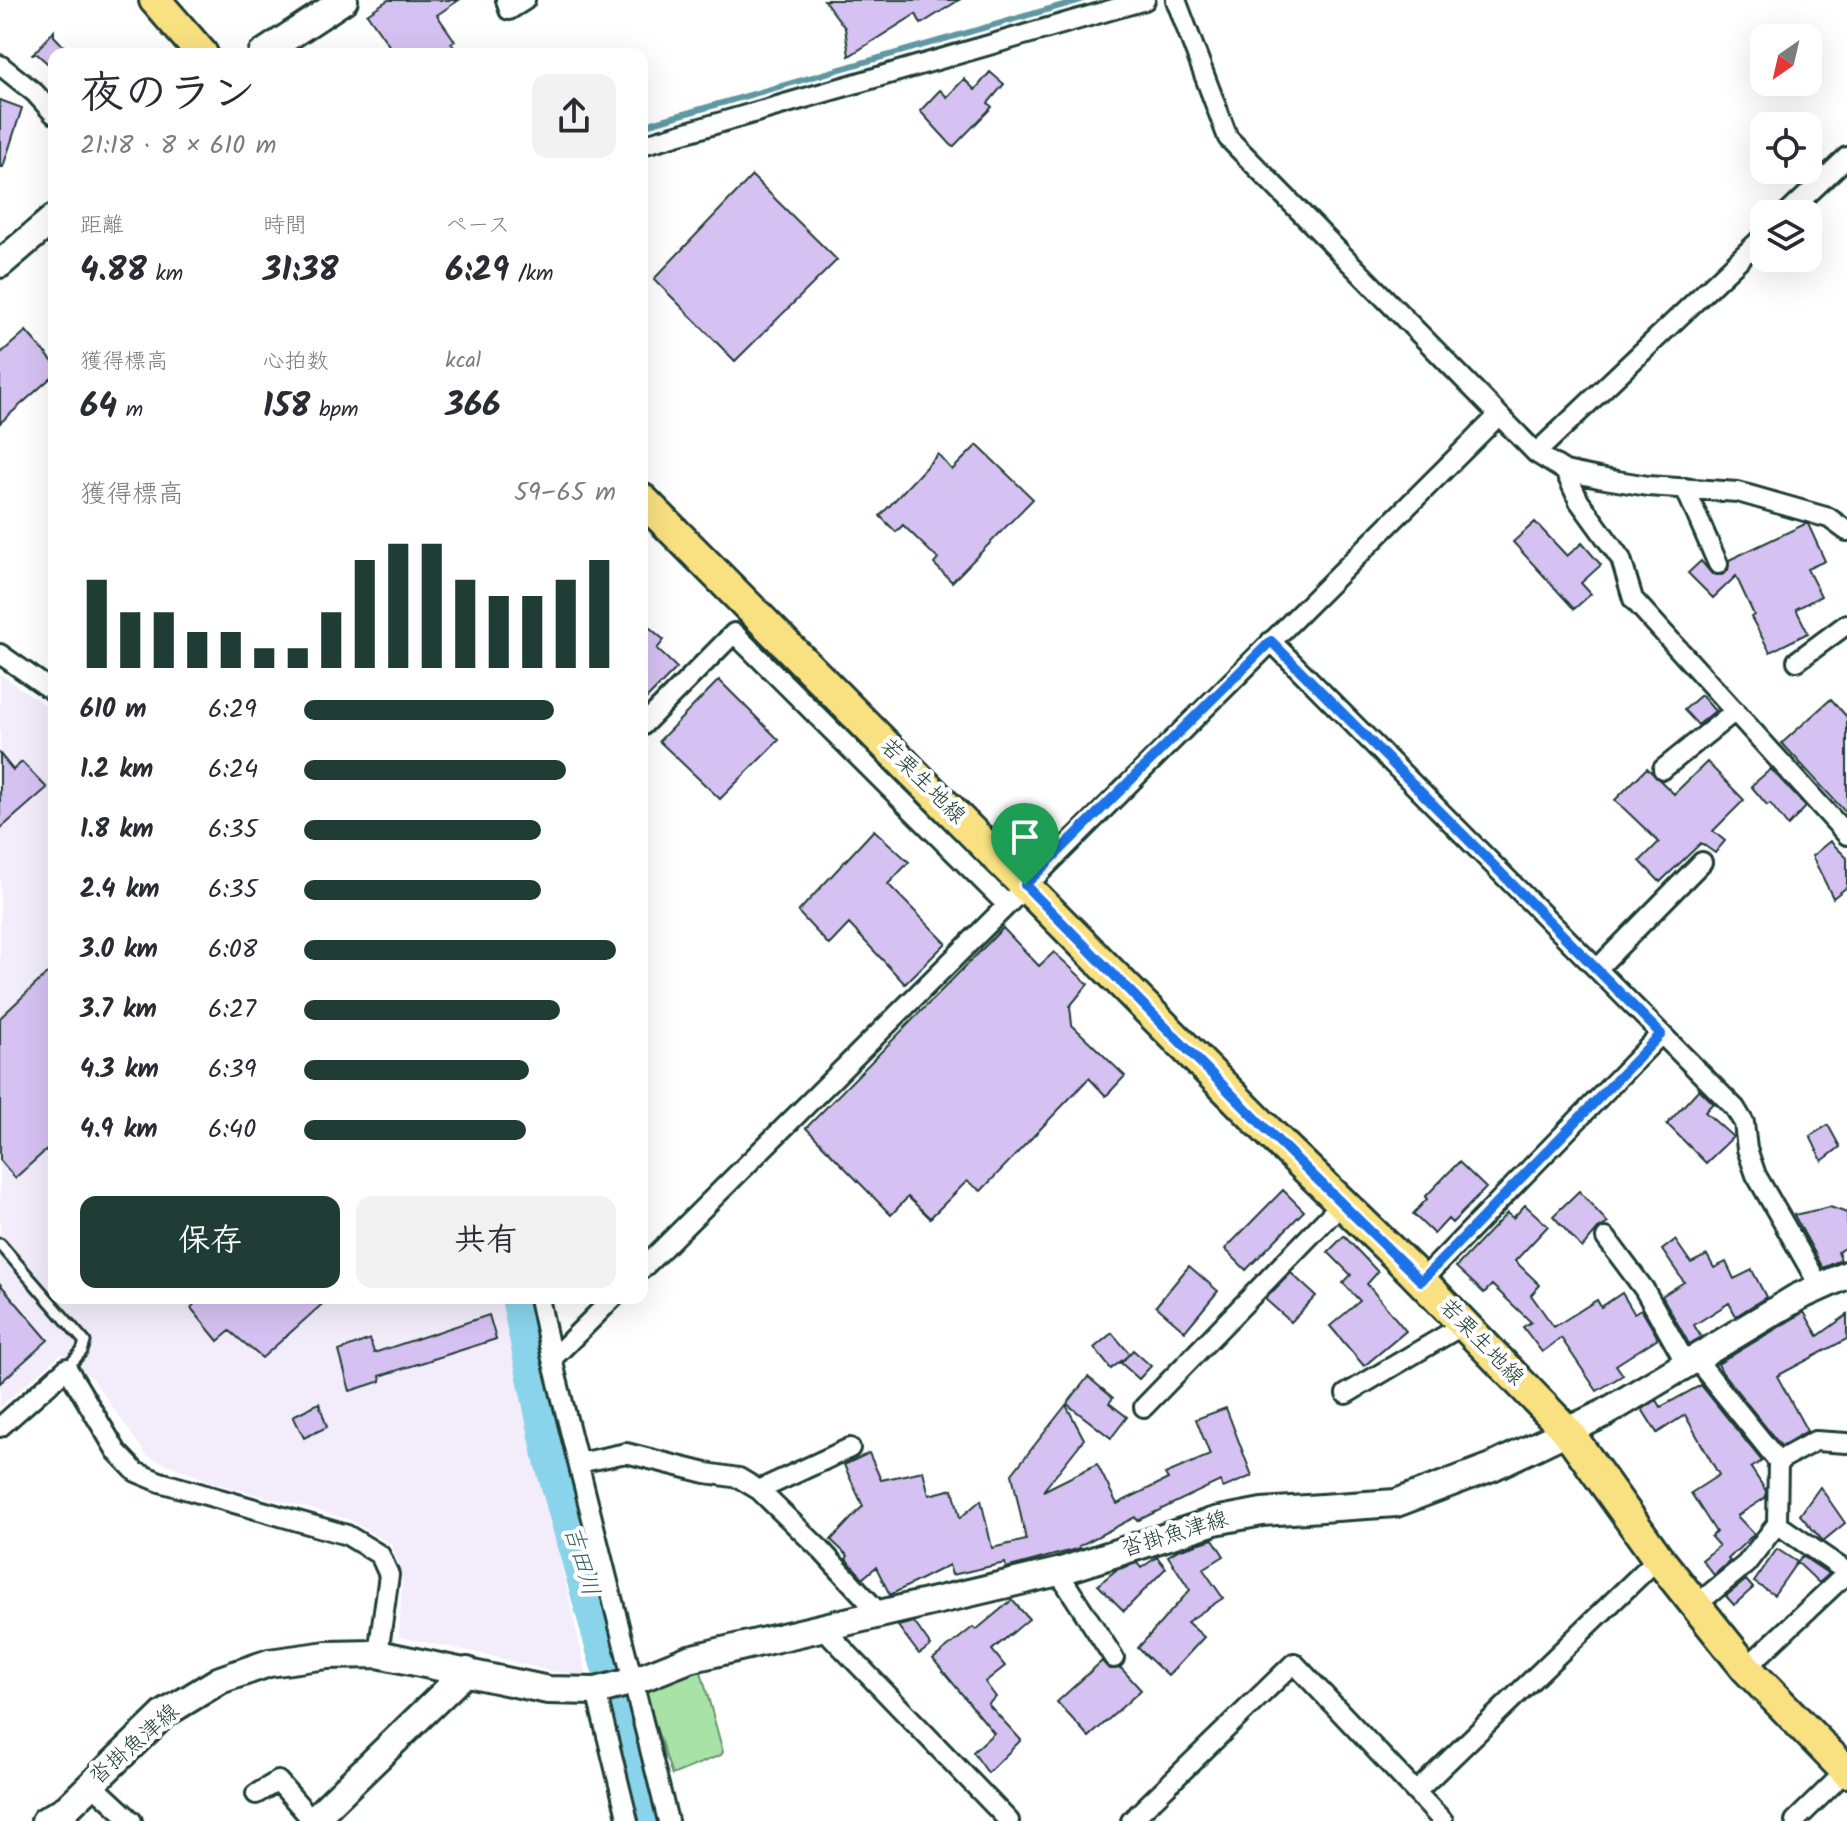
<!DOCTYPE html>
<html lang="ja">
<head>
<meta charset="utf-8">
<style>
  :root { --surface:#fff; --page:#f2f2f3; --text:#2b2b33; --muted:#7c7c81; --accent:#1f3d34 }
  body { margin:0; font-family:Kalam,"Klee One",sans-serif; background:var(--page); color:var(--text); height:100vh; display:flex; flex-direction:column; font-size:30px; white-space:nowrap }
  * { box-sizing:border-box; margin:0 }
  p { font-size:26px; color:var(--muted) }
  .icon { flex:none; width:44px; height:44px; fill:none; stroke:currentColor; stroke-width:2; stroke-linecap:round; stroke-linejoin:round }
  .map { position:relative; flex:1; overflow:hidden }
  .sheet { position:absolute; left:48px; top:48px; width:600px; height:1256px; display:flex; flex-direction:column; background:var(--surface); border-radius:16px; box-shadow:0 8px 32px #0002 }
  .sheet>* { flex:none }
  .needle { width:52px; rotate:214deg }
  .tools { position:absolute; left:1750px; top:24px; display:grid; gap:16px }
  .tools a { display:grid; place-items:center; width:72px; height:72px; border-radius:16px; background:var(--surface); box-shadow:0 8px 32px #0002; font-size:40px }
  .pin { position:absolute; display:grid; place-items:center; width:68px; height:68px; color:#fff; margin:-82px -34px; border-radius:50% 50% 50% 0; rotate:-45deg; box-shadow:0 0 8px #0007 }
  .pin .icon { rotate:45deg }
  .round { display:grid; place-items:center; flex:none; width:84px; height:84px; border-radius:16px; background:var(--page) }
  .overview { display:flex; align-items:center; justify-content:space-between; height:136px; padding:0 32px }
  h1 { font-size:44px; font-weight:600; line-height:60px }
  .metrics { display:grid; grid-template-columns:repeat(3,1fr); gap:12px; height:136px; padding:8px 32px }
  .metrics div { display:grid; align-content:center }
  .metrics b { font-size:34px; font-weight:600 }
  .metrics small { font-size:22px; font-weight:400 }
  .metrics p { font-size:22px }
  .chart { height:224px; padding:16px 32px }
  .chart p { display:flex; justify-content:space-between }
  .chart svg { width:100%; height:144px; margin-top:8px; stroke:var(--accent); stroke-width:6 }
  .action { display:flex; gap:16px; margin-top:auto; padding:16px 32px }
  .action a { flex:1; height:92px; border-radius:16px; background:var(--accent); color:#fff; font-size:32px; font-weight:600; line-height:92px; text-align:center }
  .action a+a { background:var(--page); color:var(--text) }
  ul { padding:0 32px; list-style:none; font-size:26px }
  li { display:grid; grid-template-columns:128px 96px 1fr; align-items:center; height:60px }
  li i { height:20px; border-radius:10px; background:var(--accent) }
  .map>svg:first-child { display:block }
  .built { fill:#f3edfb }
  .green { fill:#a8e2a7; stroke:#64906e; stroke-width:2 }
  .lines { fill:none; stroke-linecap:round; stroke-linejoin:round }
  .stream { stroke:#5f98a2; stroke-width:6 }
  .river { stroke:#8ad4eb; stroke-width:36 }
  .building { fill:#d6c2f2; stroke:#1f3d34; stroke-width:2 }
  .lane-casing { stroke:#1f3d34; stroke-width:15 }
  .street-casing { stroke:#1f3d34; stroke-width:24 }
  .secondary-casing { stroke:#1f3d34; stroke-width:32 }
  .primary-casing { stroke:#1f3d34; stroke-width:36 }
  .lane { stroke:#fff; stroke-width:9 }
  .street { stroke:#fff; stroke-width:18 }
  .secondary { stroke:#fff; stroke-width:26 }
  .primary { stroke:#f9e181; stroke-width:30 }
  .route-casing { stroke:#fff; stroke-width:16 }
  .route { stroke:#1a73e8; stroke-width:10 }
  .labels { text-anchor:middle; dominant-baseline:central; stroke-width:8; stroke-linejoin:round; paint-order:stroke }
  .street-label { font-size:22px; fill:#1f3d34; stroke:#fff }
  .water-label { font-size:24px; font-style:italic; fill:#3a6362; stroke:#fff }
</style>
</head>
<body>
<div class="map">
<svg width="1847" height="1821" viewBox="0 0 1847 1821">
  <rect width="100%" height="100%" fill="#fff"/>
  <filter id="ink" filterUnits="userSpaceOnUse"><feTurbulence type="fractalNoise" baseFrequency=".0125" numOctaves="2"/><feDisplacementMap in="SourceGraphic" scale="16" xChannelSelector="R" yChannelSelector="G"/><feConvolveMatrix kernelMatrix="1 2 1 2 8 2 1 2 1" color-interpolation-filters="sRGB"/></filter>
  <g filter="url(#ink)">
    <path class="built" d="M0 674 54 711V1298H500L587 1676 550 1671 479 1653 399 1637 402 1577 392 1545 348 1519 214 1483 147 1456 93 1379 62 1353 0 1407Z"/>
    <path class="green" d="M699 1664 723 1752 721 1755 672 1775 644 1691Z"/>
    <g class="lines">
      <path class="stream" d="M642 126 1081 0"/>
      <path class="river" d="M519 1298 552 1460 604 1650 656 1821"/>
    </g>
    <path class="building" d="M388 0H459L437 15 455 41 451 43 459 54H395L367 14Z
      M824 0H959L921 24 916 14 849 56 845 28Z
      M54 31V36L71 54H54V69L37 54H33Z
      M990 72 1004 84 988 103 992 107 953 147 920 111 940 90 947 97 964 79 975 90Z
      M0 100 22 108 3 167H0Z
      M752 176 837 260 735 361 654 279Z
      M26 331 54 363V375L0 423V354Z
      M977 445 1033 499 952 582 934 564 938 559 903 525 896 532 880 516 938 454 952 470Z
      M1535 522 1567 556 1582 543 1601 565 1581 583 1591 594 1574 609 1513 542Z
      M1805 524H1808L1825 561 1807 569 1821 596 1796 609 1808 633 1770 652 1751 617 1754 615 1736 576 1713 598 1688 573 1701 561 1712 574 1722 575 1728 570 1729 560Z
      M642 621 664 640 657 649 677 668 642 703Z
      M719 680 779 740 720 799 659 741Z
      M1701 695 1715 711 1698 725 1684 710Z
      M1831 699 1847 717V814L1782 743Z
      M0 754 13 770 22 762 47 788 0 829Z
      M1707 762 1744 800 1713 831 1725 841 1715 853 1701 843 1660 882 1640 861 1659 842 1615 800 1647 768 1674 794Z
      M1771 769 1806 807 1788 826 1770 803 1767 805 1751 786Z
      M874 830 909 862 888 884 946 943 905 984 849 924 829 945 798 912Z
      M1830 841 1847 858V887L1833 898 1812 856Z
      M1003 928 1039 966 1054 952 1088 984 1070 1006 1072 1025 1125 1076 1106 1096 1089 1078 981 1191 967 1181 930 1218 908 1197 891 1215 806 1128Z
      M54 967V1143L15 1178 0 1160V1018Z
      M1699 1089 1713 1103 1705 1112 1733 1137 1706 1163 1667 1124Z
      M1828 1125 1840 1147 1822 1161 1810 1136Z
      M1459 1162 1486 1188 1452 1223 1448 1219 1434 1234 1413 1214 1427 1199 1425 1197Z
      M1283 1190 1304 1211 1246 1270 1225 1249Z
      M1579 1191 1608 1223 1598 1229 1582 1248 1553 1216Z
      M1525 1205 1548 1226 1515 1261 1540 1285 1531 1295 1554 1327 1597 1300 1601 1307 1622 1293 1634 1313 1641 1309 1658 1338 1616 1365 1623 1375 1597 1391 1561 1338 1542 1352 1523 1327 1531 1322 1492 1285 1484 1293 1456 1267 1507 1213 1513 1218Z
      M1830 1207 1847 1213V1246L1838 1252 1841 1260 1823 1268 1794 1215Z
      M1344 1236 1378 1272 1367 1284 1406 1331 1364 1366 1330 1326 1360 1301 1343 1283 1351 1275 1328 1252Z
      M1675 1240 1691 1263 1707 1255 1714 1268 1726 1262 1734 1279 1752 1270 1766 1297 1736 1316 1729 1303 1694 1325 1701 1337 1689 1344 1662 1296 1684 1282 1662 1250Z
      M1189 1266 1218 1291 1185 1331 1156 1306Z
      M1291 1273 1316 1296 1291 1322 1265 1299Z
      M0 1284 48 1340 0 1383Z
      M199 1298H329L262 1358 230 1331 218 1341 191 1308Z
      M1804 1312 1818 1336 1847 1315V1339L1777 1376 1807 1431 1781 1446 1722 1372 1718 1364Z
      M489 1315 496 1339 380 1376 381 1381 350 1391 339 1351 370 1339 374 1353Z
      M1112 1333 1130 1354 1111 1369 1094 1348Z
      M1133 1350 1151 1366 1139 1379 1121 1363Z
      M1088 1377 1113 1398 1109 1403 1127 1417 1111 1438 1067 1404Z
      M1701 1385 1762 1461 1751 1468 1766 1491 1765 1498 1737 1516 1754 1534 1728 1559 1730 1561 1714 1575 1702 1560 1719 1546 1711 1537 1716 1532 1691 1493 1719 1475 1685 1415 1657 1433 1642 1409 1657 1400 1661 1407Z
      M319 1403 327 1427 304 1438 293 1416Z
      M1066 1405 1084 1439 1043 1491 1097 1464 1117 1504 1168 1479 1165 1474 1210 1455 1196 1419 1226 1408 1252 1476 1223 1488 1220 1481 1137 1521 1135 1517 1079 1546 1080 1548 1006 1568 1005 1563 952 1575 949 1565 890 1595 876 1567 863 1578 846 1559 848 1556 831 1540 863 1506 844 1465 869 1453 881 1480 923 1471 929 1495 953 1489 960 1518 981 1500 992 1548 1026 1540 1012 1474Z
      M1820 1487 1845 1523 1823 1541 1800 1515Z
      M1213 1539 1224 1556 1203 1569 1223 1598 1187 1622 1204 1637 1168 1676 1138 1648 1190 1590 1168 1556 1178 1550Z
      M1777 1549 1797 1562 1774 1595 1754 1582Z
      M1802 1556 1829 1574 1819 1583 1797 1562Z
      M1157 1557 1166 1568 1124 1611 1098 1585 1116 1570 1137 1563 1141 1568Z
      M1746 1580 1753 1588 1734 1605 1726 1596Z
      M1012 1600 1029 1619 992 1650 1005 1666 985 1682 996 1697 988 1704 1021 1740 988 1773 973 1752 994 1733 933 1659 973 1627 976 1630Z
      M914 1622 931 1646 919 1654 898 1626Z
      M1102 1661 1109 1669 1121 1668 1141 1690 1089 1737 1057 1702Z"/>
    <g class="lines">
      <g class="lane-casing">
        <path id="lane" d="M0 1244 85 1342 82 1351 67 1368"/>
      </g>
      <g class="street-casing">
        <path id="street" d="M506 0 509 10 525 0
          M1176 0 1228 138 1536 453 1565 471 1599 478 1648 486 1738 492 1829 518 1847 531
          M0 65 35 93 54 114
          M642 145 1145 0
          M1787 214 1847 157
          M1536 453 1764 236
          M1565 471 1579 501 1621 559 1633 599 1847 835
          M1685 488 1718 564
          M1271 641 1735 1108 1744 1123 1747 1149 1756 1175 1819 1285
          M0 654 54 692
          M1797 661 1847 624
          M642 726 734 633 1006 904
          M1663 769 1735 711
          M1597 969 1702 862
          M1606 1238 1644 1289 1687 1365
          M642 1269 1499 415
          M1421 1281 1661 1034
          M539 1298 552 1359 668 1821
          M552 1359 613 1298
          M1696 1359 1778 1461 1815 1441 1847 1443
          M1346 1394 1463 1325
          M1144 1407 1342 1203
          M0 1427 67 1368 117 1452 136 1472 160 1482 347 1535 380 1555 389 1575 378 1654
          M1778 1461 1777 1524 1847 1572
          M579 1463 626 1453 706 1473 739 1478 759 1490 821 1550 881 1615
          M759 1490 850 1448
          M1058 1572 1114 1658
          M1696 1605 1746 1564 1777 1524
          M824 1629 1009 1821
          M1746 1668 1847 1573
          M596 1691 628 1821
          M91 1783 132 1821
          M1416 1792 1658 1558
          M256 1794 278 1781 313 1821
          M1131 1821 1294 1663 1443 1821
          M1795 1821 1846 1771"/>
      </g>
      <g class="secondary-casing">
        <path id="secondary" d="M262 54 344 0
          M0 264 54 218
          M45 1821 67 1808 164 1714 220 1680 269 1663 327 1655 378 1654 548 1690 596 1691 634 1681 689 1659 1058 1572 1215 1521 1262 1512 1396 1503 1492 1467 1605 1413 1798 1297 1847 1275
          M312 1821 467 1671"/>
      </g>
      <g class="primary-casing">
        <path id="primary" d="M155 0 202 54
          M642 499 1271 1134 1411 1270 1568 1432 1658 1558 1746 1668 1847 1772"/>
      </g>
      <use href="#lane" class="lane"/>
      <use href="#street" class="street"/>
      <use href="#secondary" class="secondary"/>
      <use href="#primary" class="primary"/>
    </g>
  </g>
  <g class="lines" filter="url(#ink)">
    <g class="route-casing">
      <path id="route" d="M1271 641 1661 1034 1421 1281 1271 1134 1025 885Z"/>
    </g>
    <use href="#route" class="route"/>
  </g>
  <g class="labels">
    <g class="street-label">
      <text transform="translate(922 782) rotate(45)">若栗生地線</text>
      <text transform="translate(1481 1343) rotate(46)">若栗生地線</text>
      <text transform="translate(1175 1535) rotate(-17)">沓掛魚津線</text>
      <text transform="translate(135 1745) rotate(-41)">沓掛魚津線</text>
    </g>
    <g class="water-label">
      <text transform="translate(581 1561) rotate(74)">吉田川</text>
    </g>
  </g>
</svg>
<div class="tools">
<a><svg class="needle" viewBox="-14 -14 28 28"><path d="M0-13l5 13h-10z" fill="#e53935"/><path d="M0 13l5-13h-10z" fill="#7c7c81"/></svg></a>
<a><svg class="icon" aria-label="locate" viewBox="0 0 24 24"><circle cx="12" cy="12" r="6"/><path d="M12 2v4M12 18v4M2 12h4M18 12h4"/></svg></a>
<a><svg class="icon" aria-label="layers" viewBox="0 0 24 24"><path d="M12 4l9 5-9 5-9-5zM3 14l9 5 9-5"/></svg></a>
</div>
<div class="pin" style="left:1025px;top:885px;background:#1e9e55"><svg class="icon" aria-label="arrive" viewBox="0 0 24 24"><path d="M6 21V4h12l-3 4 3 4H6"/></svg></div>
<section class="sheet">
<div class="overview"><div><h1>夜のラン</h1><p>21:18 · 8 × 610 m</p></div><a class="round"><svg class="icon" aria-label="share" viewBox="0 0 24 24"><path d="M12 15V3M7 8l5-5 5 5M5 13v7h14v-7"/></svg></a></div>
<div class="metrics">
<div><p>距離</p><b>4.88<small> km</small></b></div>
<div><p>時間</p><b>31:38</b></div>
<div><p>ペース</p><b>6:29<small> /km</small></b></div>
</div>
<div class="metrics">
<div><p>獲得標高</p><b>64<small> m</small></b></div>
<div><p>心拍数</p><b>158<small> bpm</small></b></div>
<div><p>kcal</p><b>366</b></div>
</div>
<div class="chart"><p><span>獲得標高</span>59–65 m</p>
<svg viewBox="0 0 160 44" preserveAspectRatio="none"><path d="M5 44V17M15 44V27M25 44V27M35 44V33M45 44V33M55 44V38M65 44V38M75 44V27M85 44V11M95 44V6M105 44V6M115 44V17M125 44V22M135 44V22M145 44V17M155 44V11"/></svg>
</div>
<ul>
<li><b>610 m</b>6:29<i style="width:80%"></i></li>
<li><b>1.2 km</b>6:24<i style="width:84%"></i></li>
<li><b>1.8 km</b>6:35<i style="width:76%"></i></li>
<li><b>2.4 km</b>6:35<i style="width:76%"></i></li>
<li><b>3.0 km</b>6:08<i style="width:100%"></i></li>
<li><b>3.7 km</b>6:27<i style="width:82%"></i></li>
<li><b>4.3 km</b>6:39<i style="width:72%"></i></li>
<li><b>4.9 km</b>6:40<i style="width:71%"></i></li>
</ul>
<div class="action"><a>保存</a><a>共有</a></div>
</section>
</div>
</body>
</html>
